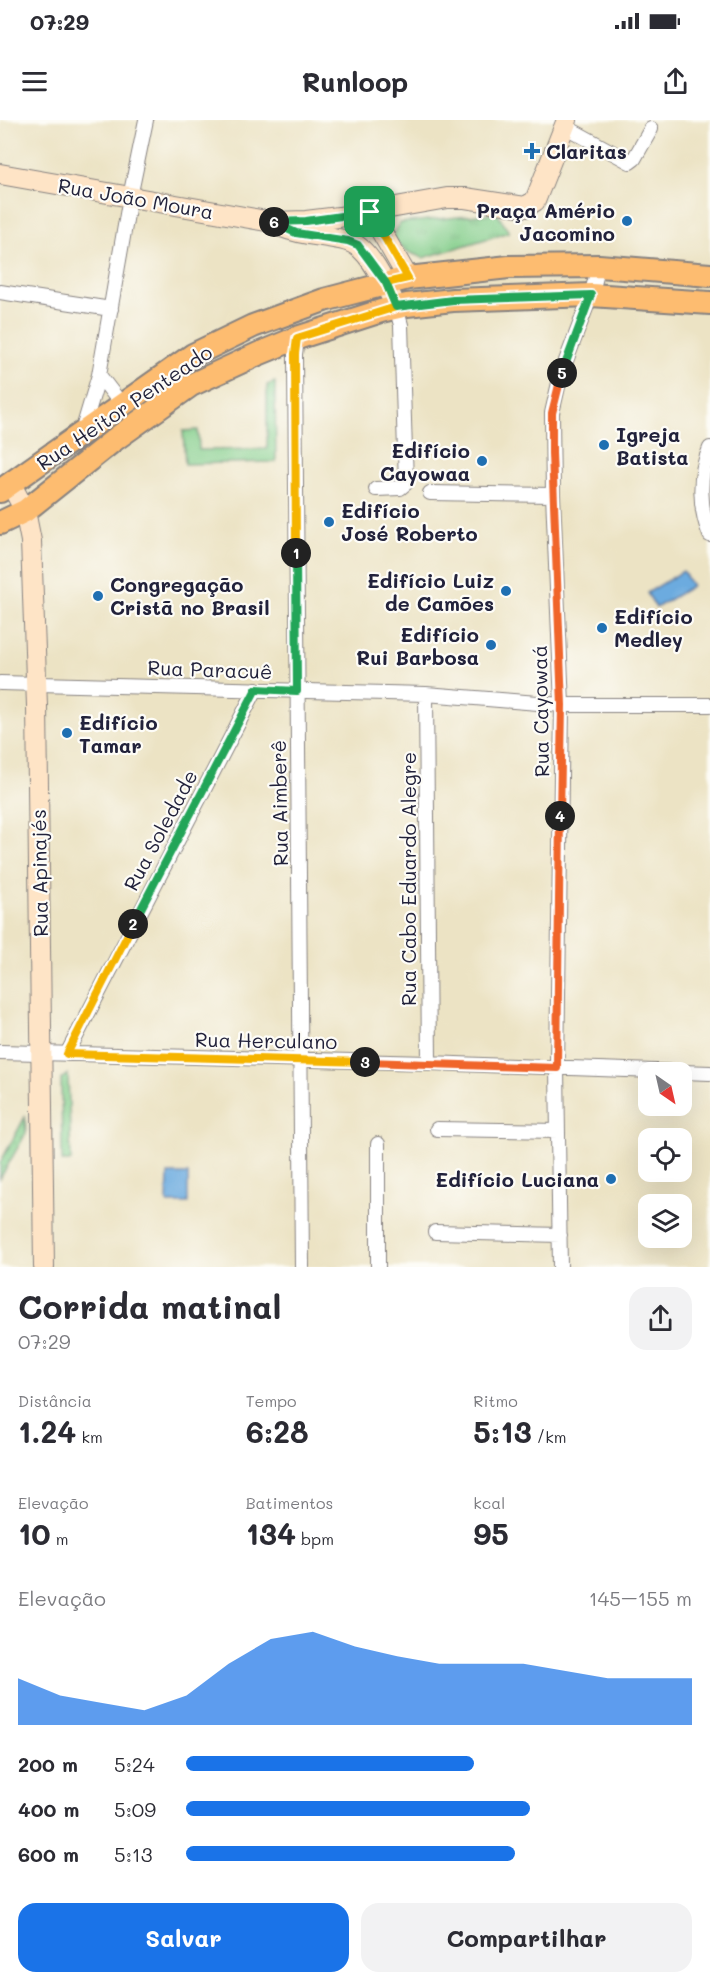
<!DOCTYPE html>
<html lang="pt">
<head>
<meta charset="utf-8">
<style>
  :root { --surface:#fff; --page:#f2f2f3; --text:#2b2b33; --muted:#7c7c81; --accent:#1a73e8 }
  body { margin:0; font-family:Mali,sans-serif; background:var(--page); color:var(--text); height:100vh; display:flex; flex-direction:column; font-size:22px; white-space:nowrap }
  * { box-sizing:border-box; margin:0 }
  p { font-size:20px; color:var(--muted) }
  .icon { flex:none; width:33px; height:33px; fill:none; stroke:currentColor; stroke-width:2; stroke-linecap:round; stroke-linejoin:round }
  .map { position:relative; height:1147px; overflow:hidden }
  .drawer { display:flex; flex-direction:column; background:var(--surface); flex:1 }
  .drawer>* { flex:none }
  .needle { width:39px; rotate:146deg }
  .controls { position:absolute; left:638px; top:942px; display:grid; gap:12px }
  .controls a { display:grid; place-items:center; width:54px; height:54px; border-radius:12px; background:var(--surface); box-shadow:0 6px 24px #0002; font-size:30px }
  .pin { position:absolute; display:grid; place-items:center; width:51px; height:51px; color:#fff; margin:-26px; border-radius:12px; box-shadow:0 3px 9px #0006 }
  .km { position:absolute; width:30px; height:30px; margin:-15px; border-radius:50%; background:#222; color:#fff; font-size:16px; line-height:30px; text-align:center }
  .round { display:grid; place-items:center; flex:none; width:63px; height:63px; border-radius:18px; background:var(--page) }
  .summary { display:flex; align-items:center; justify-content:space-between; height:102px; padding:0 18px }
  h1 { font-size:33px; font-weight:800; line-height:45px }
  .stats { display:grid; grid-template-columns:repeat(3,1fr); gap:9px; height:102px; padding:6px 18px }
  .stats div { display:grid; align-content:center }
  .stats b { font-size:30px; font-weight:800 }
  .stats small { font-size:16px; font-weight:400 }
  .stats p { font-size:16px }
  .chart { height:168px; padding:12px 18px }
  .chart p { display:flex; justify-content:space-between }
  .chart svg { width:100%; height:108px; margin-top:6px; fill:var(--accent); opacity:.7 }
  .button { display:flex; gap:12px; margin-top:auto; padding:12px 18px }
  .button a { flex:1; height:69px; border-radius:18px; background:var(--accent); color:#fff; font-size:24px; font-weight:800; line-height:69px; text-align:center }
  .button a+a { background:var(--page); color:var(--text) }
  ul { padding:0 18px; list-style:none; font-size:20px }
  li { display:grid; grid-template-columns:96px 72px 1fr; align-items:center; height:45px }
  li i { height:15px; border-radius:8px; background:var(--accent) }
  .status { display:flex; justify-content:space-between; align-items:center; height:42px; padding:0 30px; background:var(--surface); direction:ltr }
  .status svg { height:16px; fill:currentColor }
  header { display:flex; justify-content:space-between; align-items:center; height:78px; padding:0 18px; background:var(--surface); font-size:27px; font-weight:800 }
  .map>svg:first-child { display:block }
  .grass { fill:url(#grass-dots); stroke:#537863; stroke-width:1.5 }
  .park { fill:url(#park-tufts); stroke:#537863; stroke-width:1.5 }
  .garden { fill:#84ce8b; stroke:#537863; stroke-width:1.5 }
  .water { fill:#6cabdf; stroke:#47668d; stroke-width:1.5 }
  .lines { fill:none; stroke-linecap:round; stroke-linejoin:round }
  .street-casing { stroke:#878280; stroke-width:16 }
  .secondary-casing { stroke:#878280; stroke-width:22 }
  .primary-casing { stroke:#878280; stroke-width:26 }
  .street { stroke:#fff; stroke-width:14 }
  .secondary { stroke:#fee4c6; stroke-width:20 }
  .primary { stroke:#fdbc70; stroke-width:22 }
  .split-1-casing { stroke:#fff; stroke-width:12 }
  .split-2-casing { stroke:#fff; stroke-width:12 }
  .split-3-casing { stroke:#fff; stroke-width:12 }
  .split-4-casing { stroke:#fff; stroke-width:12 }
  .split-5-casing { stroke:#fff; stroke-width:12 }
  .split-6-casing { stroke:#fff; stroke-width:12 }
  .split-7-casing { stroke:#fff; stroke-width:12 }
  .split-1 { stroke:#f5b400; stroke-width:8 }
  .split-2 { stroke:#22a559; stroke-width:8 }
  .split-3 { stroke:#f5b400; stroke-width:8 }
  .split-4 { stroke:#f0652b; stroke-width:8 }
  .split-5 { stroke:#f0652b; stroke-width:8 }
  .split-6 { stroke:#22a559; stroke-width:8 }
  .split-7 { stroke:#22a559; stroke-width:8 }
  .poi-dot { fill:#1f6fb2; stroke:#fdfcf7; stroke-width:2 }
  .labels { text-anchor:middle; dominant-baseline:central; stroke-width:4.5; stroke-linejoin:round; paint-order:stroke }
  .poi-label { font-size:20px; font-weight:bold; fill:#22223b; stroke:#fdfcf7; text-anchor:start }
  .street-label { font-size:20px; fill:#22223b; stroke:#fdfcf7 }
</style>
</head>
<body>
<div class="status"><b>07:29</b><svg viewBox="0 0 49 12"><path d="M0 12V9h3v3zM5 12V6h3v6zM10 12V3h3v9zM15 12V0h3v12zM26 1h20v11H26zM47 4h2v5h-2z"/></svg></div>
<header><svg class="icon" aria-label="menu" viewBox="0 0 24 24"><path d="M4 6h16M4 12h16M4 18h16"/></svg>Runloop<svg class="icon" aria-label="share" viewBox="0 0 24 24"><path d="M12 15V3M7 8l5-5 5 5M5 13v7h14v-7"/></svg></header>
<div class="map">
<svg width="710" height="1147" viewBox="0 0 710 1147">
  <defs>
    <pattern id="grass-dots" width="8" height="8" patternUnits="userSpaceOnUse" patternTransform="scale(1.5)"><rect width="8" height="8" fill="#84ce8b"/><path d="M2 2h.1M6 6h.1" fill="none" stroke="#72b179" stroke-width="1.8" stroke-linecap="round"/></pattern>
    <pattern id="park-tufts" width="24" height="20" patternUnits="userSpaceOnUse" patternTransform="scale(1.5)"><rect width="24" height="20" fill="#84ce8b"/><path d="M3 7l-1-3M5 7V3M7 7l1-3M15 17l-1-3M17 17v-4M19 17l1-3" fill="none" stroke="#72b179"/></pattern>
  </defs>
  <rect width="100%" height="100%" fill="#fdfcf7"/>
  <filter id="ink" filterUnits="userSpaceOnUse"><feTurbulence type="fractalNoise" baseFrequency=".0167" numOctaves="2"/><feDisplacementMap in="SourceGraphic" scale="12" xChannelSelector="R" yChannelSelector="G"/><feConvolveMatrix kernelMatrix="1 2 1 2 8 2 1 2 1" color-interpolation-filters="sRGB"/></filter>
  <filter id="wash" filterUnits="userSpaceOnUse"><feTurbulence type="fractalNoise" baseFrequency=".008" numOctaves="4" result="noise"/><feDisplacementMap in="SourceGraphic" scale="24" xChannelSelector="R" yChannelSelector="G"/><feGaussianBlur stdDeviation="1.35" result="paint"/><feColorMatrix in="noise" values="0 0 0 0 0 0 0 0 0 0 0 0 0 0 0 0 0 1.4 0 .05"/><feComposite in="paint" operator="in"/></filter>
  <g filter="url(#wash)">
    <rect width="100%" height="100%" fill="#ece3c4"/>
    <path class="grass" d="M25 997 26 1013 0 1059V1043Z"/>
    <path class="park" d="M497 93 509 112 423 138 406 131 392 117 400 103Z"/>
    <path class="garden" d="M275 262 276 342 185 344 183 311 198 310 199 330 267 329V265Z
      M68 954 71 1041H62L61 959Z"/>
    <path class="water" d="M683 451 692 466 656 488 647 473Z
      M168 1054H188V1083H167Z"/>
  </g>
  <g filter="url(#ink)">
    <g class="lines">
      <g class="street-casing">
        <path id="street" d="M564 6 630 42 634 39 651 9
          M0 172 111 189
          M297 218 295 234 302 1147
          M99 255 122 285
          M82 312 99 255 130 77 146 0
          M710 328C698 355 699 388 710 415
          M376 369 400 368 406 363 401 205 396 187
          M430 373 553 375
          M0 563 426 574 562 585H710
          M426 574 429 943
          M0 932 429 943 710 953
          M67 934 256 569
          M437 1009 558 1011
          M378 1024V1147
          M435 1112 560 1115
          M560 1147 557 948 562 585 553 375 552 293 561 254 591 175 599 146"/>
      </g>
      <g class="secondary-casing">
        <path id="secondary" d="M0 54 272 102 306 101 339 97 447 78H465L525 87 535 81 567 0
          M370 92 408 158
          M282 107C304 116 325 115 347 121 369 126 387 167 396 187
          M11 364 25 391 31 421 37 586 44 1147"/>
      </g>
      <g class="primary-casing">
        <path id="primary" d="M0 371 193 235 253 206 324 180 408 158 509 147 599 146 710 155
          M0 403 25 391 114 320 191 265 258 234 297 218 381 191 407 185 453 180 591 175 710 183"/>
      </g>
      <use href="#street" class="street"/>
      <use href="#secondary" class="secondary"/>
      <use href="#primary" class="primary"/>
    </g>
  </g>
  <g class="lines" filter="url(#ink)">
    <g class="split-1-casing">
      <path id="split-1" d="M296 433 295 234 297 218 396 187 386 163 408 158 370 92"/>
    </g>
    <g class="split-2-casing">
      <path id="split-2" d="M133 804 256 569 297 571 296 433"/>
    </g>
    <g class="split-3-casing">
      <path id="split-3" d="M133 804 67 934 365 942"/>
    </g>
    <g class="split-4-casing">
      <path id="split-4" d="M365 942 557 948 560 696"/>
    </g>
    <g class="split-5-casing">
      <path id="split-5" d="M560 696 562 585 552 333V293L562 253"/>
    </g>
    <g class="split-6-casing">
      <path id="split-6" d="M274 102H272L296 113 348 121 358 125 386 163 396 187 453 180 591 175 562 253"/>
    </g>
    <g class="split-7-casing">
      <path id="split-7" d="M274 102 306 101 370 92"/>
    </g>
    <use href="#split-1" class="split-1"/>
    <use href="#split-2" class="split-2"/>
    <use href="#split-3" class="split-3"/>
    <use href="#split-4" class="split-4"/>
    <use href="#split-5" class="split-5"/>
    <use href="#split-6" class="split-6"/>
    <use href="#split-7" class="split-7"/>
  </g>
  <g class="poi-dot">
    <path d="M529 22h6v6h6v6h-6v6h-6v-6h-6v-6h6z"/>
    <circle cx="627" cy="101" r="6"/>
    <circle cx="604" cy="325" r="6"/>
    <circle cx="482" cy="341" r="6"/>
    <circle cx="329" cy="402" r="6"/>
    <circle cx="506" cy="471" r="6"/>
    <circle cx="98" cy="476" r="6"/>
    <circle cx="602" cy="508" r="6"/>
    <circle cx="491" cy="525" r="6"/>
    <circle cx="67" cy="613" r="6"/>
    <circle cx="611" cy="1059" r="6"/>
  </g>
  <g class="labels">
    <g class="poi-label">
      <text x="546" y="31">Claritas</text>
      <text x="615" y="90" text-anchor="end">Praça Amério<tspan x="615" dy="23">Jacomino</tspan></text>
      <text x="616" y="314">Igreja<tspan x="616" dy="23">Batista</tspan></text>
      <text x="470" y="330" text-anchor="end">Edifício<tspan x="470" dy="23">Cayowaa</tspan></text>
      <text x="341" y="390">Edifício<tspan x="341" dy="23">José Roberto</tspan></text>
      <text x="494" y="460" text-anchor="end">Edifício Luiz<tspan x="494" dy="23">de Camões</tspan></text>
      <text x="110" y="464">Congregação<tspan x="110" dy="23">Cristã no Brasil</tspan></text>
      <text x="614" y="496">Edifício<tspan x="614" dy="23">Medley</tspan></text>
      <text x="479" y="514" text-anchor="end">Edifício<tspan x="479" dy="23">Rui Barbosa</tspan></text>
      <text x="79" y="602">Edifício<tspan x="79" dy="23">Tamar</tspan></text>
      <text x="599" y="1059" text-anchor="end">Edifício Luciana</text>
    </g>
    <g class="street-label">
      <text transform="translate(136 78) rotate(10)">Rua João Moura</text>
      <text transform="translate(124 287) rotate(-34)">Rua Heitor Penteado</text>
      <text transform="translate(210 549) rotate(2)">Rua Paracuê</text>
      <text transform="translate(540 591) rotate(-91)">Rua Cayowaá</text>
      <text transform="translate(279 683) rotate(-91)">Rua Aimberê</text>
      <text transform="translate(160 710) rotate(-62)">Rua Soledade</text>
      <text transform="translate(39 753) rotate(-91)">Rua Apinajés</text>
      <text transform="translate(408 759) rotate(-90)">Rua Cabo Eduardo Alegre</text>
      <text transform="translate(266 920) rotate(1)">Rua Herculano</text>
    </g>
  </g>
</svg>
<div class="controls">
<a><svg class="needle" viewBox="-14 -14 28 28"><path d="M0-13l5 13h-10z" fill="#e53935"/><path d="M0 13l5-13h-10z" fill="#7c7c81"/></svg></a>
<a><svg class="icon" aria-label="locate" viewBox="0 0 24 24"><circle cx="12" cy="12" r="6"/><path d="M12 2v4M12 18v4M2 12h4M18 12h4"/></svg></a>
<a><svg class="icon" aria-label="layers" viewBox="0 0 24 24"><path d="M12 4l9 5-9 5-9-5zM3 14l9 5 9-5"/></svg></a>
</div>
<div class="pin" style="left:370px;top:92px;background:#1e9e55"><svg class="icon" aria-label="arrive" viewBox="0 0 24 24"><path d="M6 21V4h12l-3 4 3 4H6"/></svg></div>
<b class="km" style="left:296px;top:433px">1</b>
<b class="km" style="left:133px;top:804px">2</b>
<b class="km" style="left:365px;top:942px">3</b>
<b class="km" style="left:560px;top:696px">4</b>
<b class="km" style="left:562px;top:253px">5</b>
<b class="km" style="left:274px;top:102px">6</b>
</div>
<section class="drawer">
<div class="summary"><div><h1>Corrida matinal</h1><p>07:29</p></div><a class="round"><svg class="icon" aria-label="share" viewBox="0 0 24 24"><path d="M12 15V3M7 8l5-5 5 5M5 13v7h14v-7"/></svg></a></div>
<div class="stats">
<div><p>Distância</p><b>1.24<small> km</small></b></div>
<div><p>Tempo</p><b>6:28</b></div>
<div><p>Ritmo</p><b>5:13<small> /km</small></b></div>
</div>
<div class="stats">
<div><p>Elevação</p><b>10<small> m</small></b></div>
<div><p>Batimentos</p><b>134<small> bpm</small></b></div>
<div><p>kcal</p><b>95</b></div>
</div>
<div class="chart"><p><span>Elevação</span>145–155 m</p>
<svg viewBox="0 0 160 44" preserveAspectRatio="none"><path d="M0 44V25L10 32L20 35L30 38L40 32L50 19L60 9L70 6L80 12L90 16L100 19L110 19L120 19L130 22L140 25L150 25L160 25V44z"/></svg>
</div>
<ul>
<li><b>200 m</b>5:24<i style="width:57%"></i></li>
<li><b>400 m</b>5:09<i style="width:68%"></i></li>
<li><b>600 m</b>5:13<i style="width:65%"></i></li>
</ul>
<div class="button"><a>Salvar</a><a>Compartilhar</a></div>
</section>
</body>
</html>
